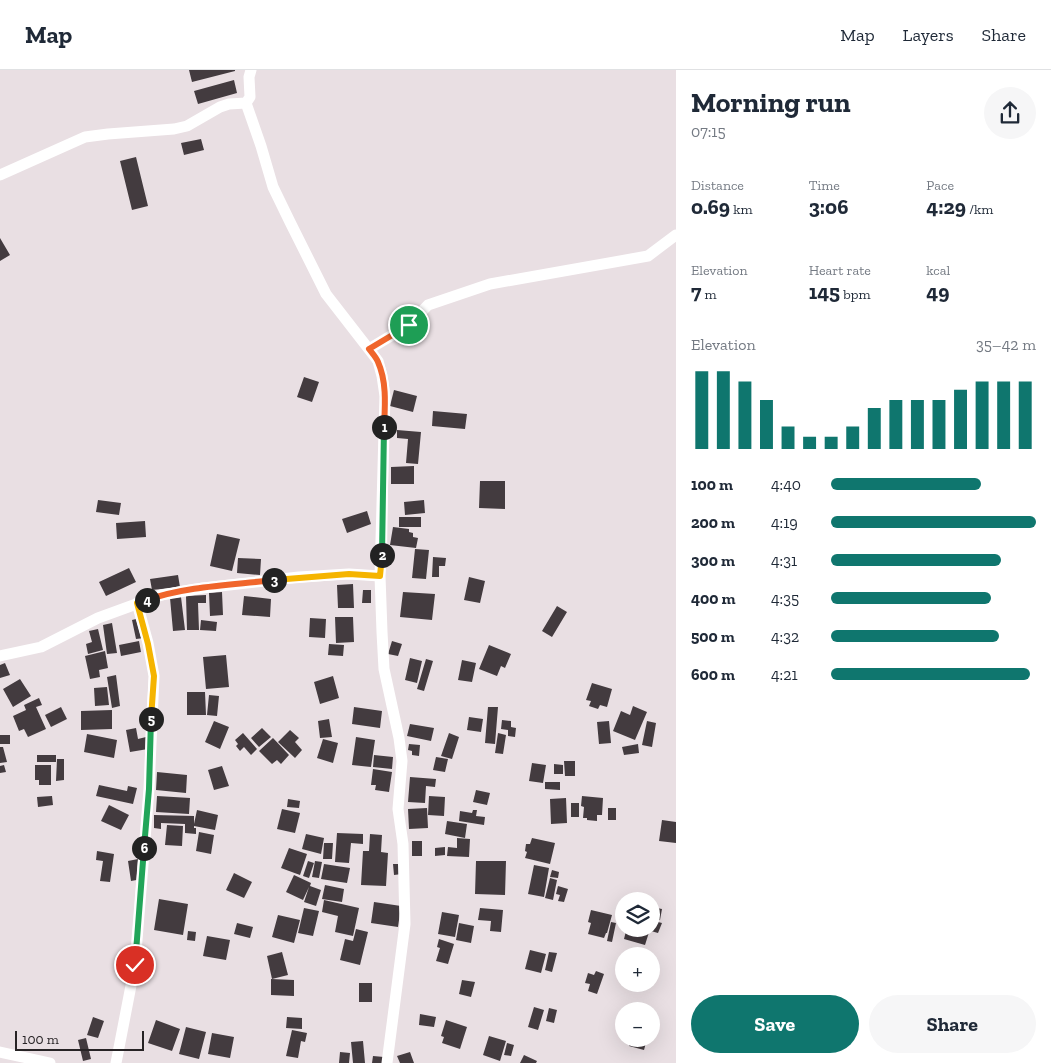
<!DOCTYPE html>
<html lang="en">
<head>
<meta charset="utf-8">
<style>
  :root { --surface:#fff; --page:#f6f6f7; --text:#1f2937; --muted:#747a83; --line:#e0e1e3; --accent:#0f766e }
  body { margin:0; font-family:"Zilla Slab",serif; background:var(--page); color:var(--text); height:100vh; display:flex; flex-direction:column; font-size:19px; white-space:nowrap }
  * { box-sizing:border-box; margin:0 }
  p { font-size:16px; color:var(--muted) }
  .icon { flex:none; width:28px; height:28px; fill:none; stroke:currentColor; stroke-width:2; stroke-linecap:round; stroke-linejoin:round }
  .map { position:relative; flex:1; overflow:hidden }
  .side { display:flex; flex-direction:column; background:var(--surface); width:375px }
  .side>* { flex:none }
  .controls { position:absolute; left:615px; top:822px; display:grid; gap:10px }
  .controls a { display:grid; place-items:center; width:45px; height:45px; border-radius:50%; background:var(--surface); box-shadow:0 5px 20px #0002; font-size:25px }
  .scale { position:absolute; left:15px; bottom:12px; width:129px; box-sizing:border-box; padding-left:5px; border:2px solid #272325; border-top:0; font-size:14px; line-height:18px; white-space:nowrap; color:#272325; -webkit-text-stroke:4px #e9dfe3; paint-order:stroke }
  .pin { position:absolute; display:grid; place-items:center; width:42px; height:42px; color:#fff; margin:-21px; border:2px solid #fff; border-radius:50%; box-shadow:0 1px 5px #0007 }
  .km { position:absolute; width:25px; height:25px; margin:-12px; border-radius:50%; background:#222; color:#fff; font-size:14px; line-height:25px; text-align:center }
  .round { display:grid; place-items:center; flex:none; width:52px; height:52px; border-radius:26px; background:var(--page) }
  .overview { display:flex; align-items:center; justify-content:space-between; height:85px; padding:0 15px }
  h1 { font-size:28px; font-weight:700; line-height:38px }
  .metrics { display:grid; grid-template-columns:repeat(3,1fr); gap:8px; height:85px; padding:5px 15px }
  .metrics div { display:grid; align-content:center }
  .metrics b { font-size:21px; font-weight:700 }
  .metrics small { font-size:14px; font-weight:400 }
  .metrics p { font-size:14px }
  .chart { height:140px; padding:10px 15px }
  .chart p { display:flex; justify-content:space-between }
  .chart svg { width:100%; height:90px; margin-top:5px; stroke:var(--accent); stroke-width:6 }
  .cta { display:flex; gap:10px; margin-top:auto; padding:10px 15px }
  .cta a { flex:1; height:58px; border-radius:30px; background:var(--accent); color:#fff; font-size:20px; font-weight:700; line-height:58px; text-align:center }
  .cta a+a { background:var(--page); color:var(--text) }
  ul { padding:0 15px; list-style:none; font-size:16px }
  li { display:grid; grid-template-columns:80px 60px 1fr; align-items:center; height:38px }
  li i { height:12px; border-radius:6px; background:var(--accent) }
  header { display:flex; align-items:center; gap:30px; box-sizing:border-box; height:70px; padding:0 25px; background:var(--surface); border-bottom:1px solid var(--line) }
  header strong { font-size:24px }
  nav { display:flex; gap:28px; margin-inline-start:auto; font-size:18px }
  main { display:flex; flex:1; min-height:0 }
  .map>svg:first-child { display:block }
  .building { fill:#433b3f }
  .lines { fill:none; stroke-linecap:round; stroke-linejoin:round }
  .minor { stroke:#fff; stroke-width:11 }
  .split-1-casing { stroke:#fff; stroke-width:10 }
  .split-2-casing { stroke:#fff; stroke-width:10 }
  .split-3-casing { stroke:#fff; stroke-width:10 }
  .split-4-casing { stroke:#fff; stroke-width:10 }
  .split-5-casing { stroke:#fff; stroke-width:10 }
  .split-6-casing { stroke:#fff; stroke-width:10 }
  .split-7-casing { stroke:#fff; stroke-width:10 }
  .split-1 { stroke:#f0652b; stroke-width:6 }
  .split-2 { stroke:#22a559; stroke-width:6 }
  .split-3 { stroke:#f5b400; stroke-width:6 }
  .split-4 { stroke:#f0652b; stroke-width:6 }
  .split-5 { stroke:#f5b400; stroke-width:6 }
  .split-6 { stroke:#22a559; stroke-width:6 }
  .split-7 { stroke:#22a559; stroke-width:6 }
</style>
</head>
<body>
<header>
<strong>Map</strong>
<nav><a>Map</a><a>Layers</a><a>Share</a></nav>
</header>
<main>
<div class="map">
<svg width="676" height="993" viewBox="0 0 676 993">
  <rect width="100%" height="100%" fill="#e9dfe3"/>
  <path class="building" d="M189 0H235V1L192 12Z
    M234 10 237 23 198 34 194 21Z
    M201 69 204 80 184 85 181 73Z
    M136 87 148 136 132 140 120 91Z
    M0 168 10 185 0 191Z
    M304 307 319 312 312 332 297 327Z
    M394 320 417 326 413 342 390 336Z
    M433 341 467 344 465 359 432 356Z
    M397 360 421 362 418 394 406 393 408 369 397 368Z
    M414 396V414H391V397Z
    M480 411H505V439L479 438Z
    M98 430 121 433 119 445 96 442Z
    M424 430 425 443 405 445 404 432Z
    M367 441 371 454 347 463 342 449Z
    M399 447H421V457H399Z
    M145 451 146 467 117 469 116 453Z
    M393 457 409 459V462L413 463V467L418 468 416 478 390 475Z
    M217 464 240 469 232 501 210 496Z
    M415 479 429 480 426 509 412 508Z
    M433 487 446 488 445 496H439V507H432Z
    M238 488 261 489 260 505 237 503Z
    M129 498 136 512 106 526 99 512Z
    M178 505 180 517 152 520 150 509Z
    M469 507 485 511 480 533 464 530Z
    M353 514 354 538H338L337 515Z
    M363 520H371V533H362Z
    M222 522 223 545 210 546 209 523Z
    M403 522 435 524 432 550 400 547Z
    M206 525V533H198L199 560H187L186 526Z
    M244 526 271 529 270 547 242 545Z
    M181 527 185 560 173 561 170 528Z
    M557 536 567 542 552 567 542 561Z
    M335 547H353L354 572 336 573Z
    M140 548 144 568 136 569 132 550Z
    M310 548 326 549 325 568 309 567Z
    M201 550 217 552 216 561 200 560Z
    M112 553 117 583 107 584 103 555Z
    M98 559 103 580 88 584 86 574 92 572 89 561Z
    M139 571 141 582 121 586 119 575Z
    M392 571 402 574 398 586 388 584Z
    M329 574 344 575 343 586 328 585Z
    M489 575 511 584 505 598 501 596 497 606 479 599Z
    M105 581 108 598 99 600 100 607 90 609 85 586Z
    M226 585 229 617 206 619 203 587Z
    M410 588 422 591 417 613 405 610Z
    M426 589 433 591 424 621 417 619Z
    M462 590 476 593 472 612 458 610Z
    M5 593 10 605 0 608V595Z
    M116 605 120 636 112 638 107 607Z
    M333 606 339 628 320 634 314 612Z
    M20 609 31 626 13 637 3 619Z
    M592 613 612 619 607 637 600 635 598 639 589 636 591 631 586 630Z
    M107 617 109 635 95 636 94 618Z
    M187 622H205L206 645H187Z
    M209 625 219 626 217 646 207 645Z
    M39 628 42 635 36 637 46 659 28 667 24 659 19 661 13 646 26 640 24 635Z
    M633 636 647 642 635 670 613 661 621 641 630 645Z
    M61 637 67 649 51 657 45 645Z
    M354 637 382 641 380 658 352 654Z
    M488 637H498L495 674 485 673Z
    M112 640V659L81 660V641Z
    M469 647 483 649 481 662 467 660Z
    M329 649 332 667 320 668 318 651Z
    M502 650 511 651V657L516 658 515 667 508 666V660L501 659Z
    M214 651 229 657 220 679 205 672Z
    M609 651 611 673 599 674 597 652Z
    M647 651 656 653 652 677 642 675Z
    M410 654 434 658 431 671 407 666Z
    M136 658 138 669 146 667 148 679 130 682 126 660Z
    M262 658 271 667 259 677 251 668Z
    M290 660 299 668 295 672 302 680 295 688 278 672Z
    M243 663 257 679 251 685 244 677 240 681 236 676 238 674 235 670Z
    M449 663 459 667 452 689 441 686Z
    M498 663 506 665 503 684 495 683Z
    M87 664 117 670 114 688 84 682Z
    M0 665H10V674H0Z
    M356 667 375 670 371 697 352 695Z
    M273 668 289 685 281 694 277 690 272 694 259 681Z
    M323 669 338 673 333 693 317 688Z
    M409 674 420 675 419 686 412 685V681L408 680Z
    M638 674 639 683 624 685 622 677Z
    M0 677H3L7 692 0 693Z
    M37 685H56V692H37Z
    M374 685 393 687 392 699 373 697Z
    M436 687 448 689 445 702 433 700Z
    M57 689H64V710L56 711Z
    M564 691H575V706H565Z
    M532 693 546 695 543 713 529 711Z
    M554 694 563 695V704H554Z
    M4 695 6 702 0 703V696Z
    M35 695H51V715H39V710H35Z
    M222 696 229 716 214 720 208 700Z
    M373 699 392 702 389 722 375 720 376 715H371Z
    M157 702 187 705 186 723 156 720Z
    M410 707 436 709 435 717 426 716 425 733 408 732Z
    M545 712H560V720L545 719Z
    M99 715 127 721 128 716 137 718 133 734 96 726Z
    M476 720 490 723 487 735 473 732Z
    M52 726 53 735 38 737 37 727Z
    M157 726 190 728 189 744 156 742Z
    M429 726 445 727 444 746 428 745Z
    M582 726 603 728 602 745H597V751L587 750V748H583L584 737 581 736Z
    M566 728 567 753 551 754 550 729Z
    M288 729 300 731 299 738 287 737Z
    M571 733H579V747H571Z
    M109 735 129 745 121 760 101 751Z
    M427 738 428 758 409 759 408 739Z
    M608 738H616V750H608Z
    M282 739 300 743 295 763 277 759Z
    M197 740 218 745 215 760 194 756V758H196V764L185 763V754L161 753V759L154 758V745L194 746V754Z
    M473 740H477L476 746 485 747 484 755 459 751 460 741 472 743Z
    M662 750 676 752V773L659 771Z
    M447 751 467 754 465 768 445 764Z
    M167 755 183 756 182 776 165 775Z
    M199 762 214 765 211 784 196 781Z
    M337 763 363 764V774L351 773 349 793 335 792Z
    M306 764 324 768 321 784 302 779Z
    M370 764 382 765 381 782 388 783 386 816 361 815 363 781H369Z
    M457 768 470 769 469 787 447 786 448 777 457 778Z
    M532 768 555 773 550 794 525 788 527 782 525 781 526 774H530Z
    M412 771H422V786H412Z
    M324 773H333L332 789H323Z
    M445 777V785L435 786V778Z
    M289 778 307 784 300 805 281 798Z
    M97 781 114 784 110 812 100 811 103 791 96 790Z
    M138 789 142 809 131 811 128 791Z
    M308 791 314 793 309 808 303 806Z
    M315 791 322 792 319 808 312 807Z
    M476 791H506L505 825 475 824Z
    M324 794 350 798 347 813 321 809Z
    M393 794H401L402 804 394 805Z
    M534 795 549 798 544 827 528 824Z
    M552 800 559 802 558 808 550 807Z
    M234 803 252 812 244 828 226 820Z
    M294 805 311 813 310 816 321 820 316 836 304 832 309 817 303 830 286 822Z
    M550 808 557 810 553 830 545 828Z
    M325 815 344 819 342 832 322 829Z
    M558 816 568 819 564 832 558 831 560 825 556 824Z
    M628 827 641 831H627Z
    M159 829 188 834 183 865 154 860Z
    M324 830 359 838 353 866 335 862 338 846 322 842Z
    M374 832 401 836 398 857 371 853Z
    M651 837 662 839 660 850 651 848Z
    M304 838 319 841 313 866 298 863Z
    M480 838 503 840 501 862 490 861 491 851 478 850Z
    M591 840 612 845 607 863H606L604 868 588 864 591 853 588 852Z
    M442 842 459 845 455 867 438 864Z
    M278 845 300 850 294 873 272 867Z
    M654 851 662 853 658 863 651 861Z
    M611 852 616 853 612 872 607 871Z
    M237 853 253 857 250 868 234 864Z
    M459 853 474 856 471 873 456 870Z
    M356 859 368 862 360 895 340 890 345 869 353 871Z
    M636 859H650L645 875 624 869 626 861 634 863Z
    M188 861 196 862 195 871 187 870Z
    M207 866 230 870 226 890 203 886Z
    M439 869 454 874 448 894 436 891 440 878 437 877Z
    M530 880 546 884 541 903 525 899Z
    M282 882 288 905 272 909 267 886Z
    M549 882 557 883 552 902 545 900Z
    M596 901 604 904 597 924 588 921 590 914 585 913 588 903 594 905Z
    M271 909 294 910V926L271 925Z
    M462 910 475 912 471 927 459 924Z
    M359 913H372V932H359Z
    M534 937 544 940 538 960 528 957Z
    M549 938 557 940 554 953 546 951Z
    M420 944 436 947 434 957 419 955Z
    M93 947 104 951 98 968 87 965Z
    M287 947 302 948V959L286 958Z
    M156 950 180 959 172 981 148 973Z
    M446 950 467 957 460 979 442 973 444 967 441 966Z
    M186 957 206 962 199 989 179 984Z
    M292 960 307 963 305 972 301 971 298 988 286 986Z
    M212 963 234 967 230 988 208 984Z
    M489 966 506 971 500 991 483 985Z
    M86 968 91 989 83 991 78 970Z
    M632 969H647L644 980 629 976Z
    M363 971 365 993H353L351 972Z
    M507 973 514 975 511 986 504 985Z
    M340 982 350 983 349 993H339Z
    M410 982 414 993H400L397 986Z
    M524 985 537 991 536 993H520Z
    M373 986 384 987V993H372Z"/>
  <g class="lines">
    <path class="minor" d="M246 33 261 76 273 117 290 152 326 224 378 291 382 306 385 326 380 506 382 562 384 599 399 668 402 691 398 739 403 774 405 854 387 993
      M0 105 85 67 108 64 174 59 187 56 220 37 229 34 246 33 250 27 249 7 251 0
      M369 279 409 255 428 235 490 214 648 186 676 165
      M0 586 41 577 98 548 161 525 203 518 299 507 349 504 380 506
      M0 982 50 993
      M116 993 135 895 149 719 154 606 148 573 137 533"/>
  </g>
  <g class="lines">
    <g class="split-1-casing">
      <path id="split-1" d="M384 357C385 336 387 312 378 292 376 287 372 283 369 279L409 255"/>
    </g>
    <g class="split-2-casing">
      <path id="split-2" d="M382 485 384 357"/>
    </g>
    <g class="split-3-casing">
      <path id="split-3" d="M274 510 349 504 380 506 382 485"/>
    </g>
    <g class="split-4-casing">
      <path id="split-4" d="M147 530C187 516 232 515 274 510"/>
    </g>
    <g class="split-5-casing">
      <path id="split-5" d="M147 530 137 533 148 574 154 606 151 649"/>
    </g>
    <g class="split-6-casing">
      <path id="split-6" d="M144 778 149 719 151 649"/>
    </g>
    <g class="split-7-casing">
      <path id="split-7" d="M135 895 144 778"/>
    </g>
    <use href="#split-1" class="split-1"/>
    <use href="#split-2" class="split-2"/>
    <use href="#split-3" class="split-3"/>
    <use href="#split-4" class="split-4"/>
    <use href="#split-5" class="split-5"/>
    <use href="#split-6" class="split-6"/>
    <use href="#split-7" class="split-7"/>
  </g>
</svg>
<div class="controls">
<a><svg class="icon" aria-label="layers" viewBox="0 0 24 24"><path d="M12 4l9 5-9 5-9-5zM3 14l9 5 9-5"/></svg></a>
<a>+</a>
<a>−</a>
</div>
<div class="scale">100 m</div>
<div class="pin" style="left:409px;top:255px;background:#1e9e55"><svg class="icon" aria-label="arrive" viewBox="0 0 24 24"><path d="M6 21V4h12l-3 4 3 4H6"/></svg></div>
<div class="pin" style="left:135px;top:895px;background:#d93025"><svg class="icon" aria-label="check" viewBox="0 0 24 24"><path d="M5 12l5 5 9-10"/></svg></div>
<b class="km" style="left:384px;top:357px">1</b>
<b class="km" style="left:382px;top:485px">2</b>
<b class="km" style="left:274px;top:510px">3</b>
<b class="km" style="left:147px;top:530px">4</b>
<b class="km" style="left:151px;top:649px">5</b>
<b class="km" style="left:144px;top:778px">6</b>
</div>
<section class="side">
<div class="overview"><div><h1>Morning run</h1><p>07:15</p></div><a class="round"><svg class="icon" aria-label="share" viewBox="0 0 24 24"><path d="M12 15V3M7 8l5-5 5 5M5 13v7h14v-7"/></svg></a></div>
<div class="metrics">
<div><p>Distance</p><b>0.69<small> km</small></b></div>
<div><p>Time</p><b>3:06</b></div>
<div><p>Pace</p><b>4:29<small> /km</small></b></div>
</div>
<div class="metrics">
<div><p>Elevation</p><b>7<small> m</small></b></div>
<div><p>Heart rate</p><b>145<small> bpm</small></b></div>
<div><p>kcal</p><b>49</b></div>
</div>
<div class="chart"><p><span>Elevation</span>35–42 m</p>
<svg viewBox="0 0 160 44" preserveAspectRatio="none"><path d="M5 44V6M15 44V6M25 44V11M35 44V20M45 44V33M55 44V38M65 44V38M75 44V33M85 44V24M95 44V20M105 44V20M115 44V20M125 44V15M135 44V11M145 44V11M155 44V11"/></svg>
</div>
<ul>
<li><b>100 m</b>4:40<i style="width:73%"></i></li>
<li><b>200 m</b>4:19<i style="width:100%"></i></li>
<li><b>300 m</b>4:31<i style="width:83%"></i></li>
<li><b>400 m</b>4:35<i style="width:78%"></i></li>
<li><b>500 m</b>4:32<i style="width:82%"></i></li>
<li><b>600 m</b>4:21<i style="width:97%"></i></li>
</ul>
<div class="cta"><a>Save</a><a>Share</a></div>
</section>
</main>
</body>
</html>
